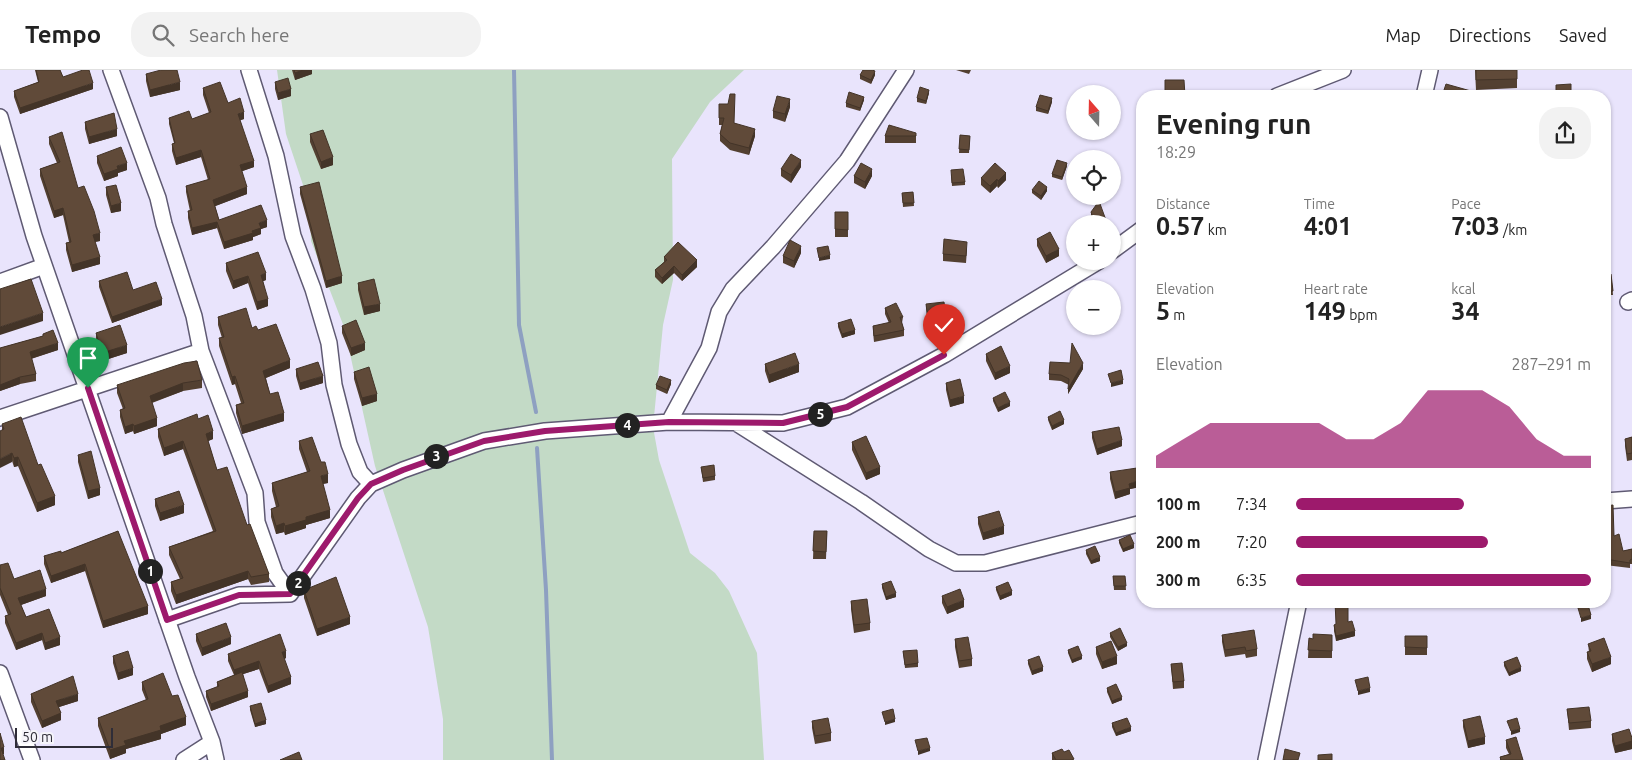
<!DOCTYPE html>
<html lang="en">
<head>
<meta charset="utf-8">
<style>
  :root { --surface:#fff; --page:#f2f2f2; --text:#222; --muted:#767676; --line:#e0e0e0; --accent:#9d1a6c }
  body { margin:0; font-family:Ubuntu,sans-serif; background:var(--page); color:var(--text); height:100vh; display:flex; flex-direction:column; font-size:19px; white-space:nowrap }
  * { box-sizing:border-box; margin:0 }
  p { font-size:16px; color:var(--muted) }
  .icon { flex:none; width:28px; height:28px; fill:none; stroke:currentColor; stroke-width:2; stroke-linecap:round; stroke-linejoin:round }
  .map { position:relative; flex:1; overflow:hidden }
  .panel { position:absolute; left:1136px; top:20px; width:475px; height:518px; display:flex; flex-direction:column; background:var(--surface); border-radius:20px; box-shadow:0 1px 4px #0004 }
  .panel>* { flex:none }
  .needle { width:32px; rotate:340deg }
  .buttons { position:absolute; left:1066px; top:15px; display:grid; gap:10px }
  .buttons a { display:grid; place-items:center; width:55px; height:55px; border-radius:50%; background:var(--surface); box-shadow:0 1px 4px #0004; font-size:25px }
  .scale { position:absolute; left:15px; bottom:12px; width:98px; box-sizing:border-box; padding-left:5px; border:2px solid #2f2d38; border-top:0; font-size:14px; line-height:18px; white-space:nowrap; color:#2f2d38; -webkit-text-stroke:4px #f5f4fa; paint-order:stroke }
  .pin { position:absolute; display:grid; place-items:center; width:42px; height:42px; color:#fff; margin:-51px -21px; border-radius:50% 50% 50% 0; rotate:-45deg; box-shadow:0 0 5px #0007 }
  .pin .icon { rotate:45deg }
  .km { position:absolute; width:25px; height:25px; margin:-12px; border-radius:50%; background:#222; color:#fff; font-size:14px; line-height:25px; text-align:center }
  .round { display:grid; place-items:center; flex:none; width:52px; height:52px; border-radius:20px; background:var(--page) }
  .head { display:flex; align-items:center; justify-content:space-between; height:85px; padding:0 20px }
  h1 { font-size:28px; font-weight:700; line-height:38px }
  .metrics { display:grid; grid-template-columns:repeat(3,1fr); gap:8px; height:85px; padding:5px 20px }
  .metrics div { display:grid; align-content:center }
  .metrics b { font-size:25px; font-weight:700 }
  .metrics small { font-size:14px; font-weight:400 }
  .metrics p { font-size:14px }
  .chart { height:140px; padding:10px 20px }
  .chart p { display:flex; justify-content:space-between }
  .chart svg { width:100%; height:90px; margin-top:5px; fill:var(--accent); opacity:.7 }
  ul { padding:0 20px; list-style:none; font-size:16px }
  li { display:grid; grid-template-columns:80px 60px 1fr; align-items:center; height:38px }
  li i { height:12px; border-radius:6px; background:var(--accent) }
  header { display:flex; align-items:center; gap:30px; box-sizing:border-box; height:70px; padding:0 25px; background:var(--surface); border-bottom:1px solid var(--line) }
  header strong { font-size:24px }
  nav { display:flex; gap:28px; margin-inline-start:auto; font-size:18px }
  .search { width:350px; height:45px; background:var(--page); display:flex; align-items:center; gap:12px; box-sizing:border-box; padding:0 18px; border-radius:20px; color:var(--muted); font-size:19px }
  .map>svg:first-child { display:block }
  .green { fill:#c3dac6 }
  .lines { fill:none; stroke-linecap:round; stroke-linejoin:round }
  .stream { stroke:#8ea0c1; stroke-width:4 }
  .minor-casing { stroke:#5f5a73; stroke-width:18 }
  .minor { stroke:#fff; stroke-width:15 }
  .wall { fill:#534031 }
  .shaded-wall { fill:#433428 }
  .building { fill:#604a39; stroke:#433428 }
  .route-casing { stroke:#fff; stroke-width:10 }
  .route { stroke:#9d1a6c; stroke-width:6 }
</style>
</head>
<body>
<header>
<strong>Tempo</strong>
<div class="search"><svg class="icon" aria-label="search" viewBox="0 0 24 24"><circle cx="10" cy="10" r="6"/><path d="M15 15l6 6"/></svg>Search here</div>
<nav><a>Map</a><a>Directions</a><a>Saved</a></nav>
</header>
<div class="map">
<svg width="1632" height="690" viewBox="0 0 1632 690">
  <rect width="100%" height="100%" fill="#e9e4fc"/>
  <path class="green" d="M277 0H744L710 32 672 89 673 210 663 255 653 357 659 390 690 483 715 503 729 521 757 583 764 690H443V649L428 557 375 396 344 257 311 171 310 136 286 64Z"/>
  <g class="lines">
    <path class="stream" d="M514 0 519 255 536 342
      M537 378 546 520 552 690"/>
    <g class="minor-casing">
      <path id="minor" d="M249 0 276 86 293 166 313 219 329 273 334 315 349 374 360 402 371 414
        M1277 26 1343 0
        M1424 26 1430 0
        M0 47 34 166 187 607 212 672 216 690
        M1112 181 1142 159
        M0 212 44 196
        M1628 232 1632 230
        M201 281 255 423 257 452 275 503 290 524
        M0 348 201 281 194 246 164 154 158 128 111 0
        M669 352 709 278 719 242 733 219 773 177 847 91 906 0
        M736 353 861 432 929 479 956 493H985L1142 453
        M1605 431 1632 429
        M167 550 239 525 290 524 358 428 371 414 403 400 484 371 545 361 669 352 783 353 847 337 944 285 1099 191
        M0 603 32 690
        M184 690 212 672
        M1266 690 1299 531"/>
    </g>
    <use href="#minor" class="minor"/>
  </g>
  <path class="wall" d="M35 0H60L63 7 93 19 20 44 14 27V21L38 12Z
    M292 0H312V4L295 10Z
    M956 0H971L969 4Z
    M1475 0H1517V18L1476 20Z
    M146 4 180 20 150 27 146 11Z
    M860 5H875L871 14 860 9Z
    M275 12 291 26 278 30 275 19Z
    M203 18 228 33 244 49 240 50 254 97 242 101 247 124 215 136 219 150 267 157 261 159V164L253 167V170L224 179 217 158 192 165 188 148V141H190L186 122V116L208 110 201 87 176 95 172 81V74L174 73 169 54V48L192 49 209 43 203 25Z
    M929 23 926 34 917 32V28Z
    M864 30 860 41 846 37V33Z
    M1052 32 1048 44 1036 41V37Z
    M719 34 734 53 755 66 749 85 730 80 720 71V64L722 55H719Z
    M790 37 785 52 773 48V41Z
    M85 52 117 66 89 74 85 59Z
    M916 63V73H885V66Z
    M310 64 333 95 321 99 310 72Z
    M960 65 970 66 969 83H959Z
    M49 67 78 118 100 171 95 172 100 194 72 202 66 180V173L69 172 63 145 54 148 40 106V99L57 93 49 74Z
    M97 86 127 100 118 103V106L104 111 97 93Z
    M1067 96 1062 110 1052 107V104Z
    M801 97 791 113 781 106V99Z
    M1142 100V122L1137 120V113Z
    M951 104 965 112V115L952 116Z
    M854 106H872L865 119 854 113Z
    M981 108 1006 110 998 118 997 116 990 123 981 115Z
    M106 117 121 141 111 143 106 125Z
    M300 117 342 213 326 218 300 124Z
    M1032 120 1047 121 1041 130 1032 123Z
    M913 122 914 136 903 137 902 123Z
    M835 142H848V167H835Z
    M1091 142 1107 154H1094L1091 146Z
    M1037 169 1059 186 1046 193 1037 176Z
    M967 179 966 193 943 191V184Z
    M801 183 794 198 783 193V186Z
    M664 187 697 197 682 211 674 203 662 214 655 207V200L664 192Z
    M226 193 266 210 263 211 268 236 257 240 248 213 233 219 226 201Z
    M1605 204H1611L1613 225H1605Z
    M99 211 133 220 162 235 112 253 99 217Z
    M358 213 380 241 364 245 358 220Z
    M926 234 946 248V255L928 257Z
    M885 238 903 247 902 253 904 260V266L874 272 873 262V256L889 253 885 244Z
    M218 247 258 260 290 298 266 308 270 324 284 351 242 364 236 343V335L241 333 235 314 232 315 219 276V268H222L218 255Z
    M838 253 855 264 842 268 838 257Z
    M342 256 365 280 351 286 342 263Z
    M96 263 127 283 102 291 96 271Z
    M43 264 58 280 31 289 36 304V311L20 314 0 321V278L43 266Z
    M986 284 1010 303 995 310 986 291Z
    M765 294 799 302 769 313 765 301Z
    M296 299 323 313 300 320 296 306Z
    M1083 299 1068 324 1069 315 1061 311 1049 310V304Z
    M354 302 377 331 362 336 354 309Z
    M202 310V318L183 321 152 333 157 356 134 364 133 361 125 364 120 347V340L123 339 117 323V315Z
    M946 313 964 333 950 337 946 320Z
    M671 314 667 324 656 319V315Z
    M993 328 1010 336 998 342 993 331Z
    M1048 347 1064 354 1052 360 1048 350Z
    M198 349 213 369 208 371 217 400 247 455 269 504V512L251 515 248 509 176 534 171 521V512L180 509 169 485V477L213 461 183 379 164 386 158 367V359Z
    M2 354 38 395 55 435 37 442 18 396 14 397 2 360Z
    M1092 362 1122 376 1097 385 1092 368Z
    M1632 367V390L1627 391 1625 376V369Z
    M299 371 328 413 323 414 330 448 306 455V458L285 465 284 462 276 464 271 447V439L276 437 272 421V413L307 402 299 379Z
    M852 372 880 404 866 410 852 380Z
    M78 385 100 425 88 429 78 392Z
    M701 397 715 406V410L703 412Z
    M1110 402 1140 417 1130 419V424L1115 429 1110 409Z
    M155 429 184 443 160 451 155 436Z
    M1605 436 1614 466 1623 481 1632 479V494H1630V498L1605 495V485L1609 483 1605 469Z
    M978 447 1004 464 983 470 978 454Z
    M118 461 148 544 103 558 85 501 51 513 44 494V486L61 483Z
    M814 461H827L826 489H813Z
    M1119 470 1134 478 1123 482 1119 473Z
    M1086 480 1100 491 1091 494 1086 484Z
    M0 495 14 509 46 526 21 535 26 547 60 575 45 580 42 570 16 580 5 553V546L8 545 0 525Z
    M1113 506H1125L1126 520H1114Z
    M882 514 896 527 886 530 882 518Z
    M996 517 1012 525 1000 530 996 520Z
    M304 520 350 554 317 566 304 528Z
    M942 526 964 537 947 544 942 533Z
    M851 531 870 553V560L854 563 851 539Z
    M1419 531H1439V535L1419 536Z
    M1348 552 1355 566 1336 571 1334 561V555Z
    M1110 563 1127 576 1118 581 1110 567Z
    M196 564 231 574 202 586 196 571Z
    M1222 565 1257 579V586L1246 588 1245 584 1225 587 1222 572Z
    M1332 565V588H1308L1309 568 1313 569Z
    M1405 566H1427V585H1405Z
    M955 569 972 589V596L959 598 955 577Z
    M1588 574 1611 594 1592 602 1587 589V582H1589Z
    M1096 577 1117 594 1102 599 1096 584Z
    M1068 580 1082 589 1072 593 1068 583Z
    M903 581 918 593V597L905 598Z
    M228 584 286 588 284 589 291 614 268 623 259 599 243 604 248 627 211 641 206 627V621L217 617V612L234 605 228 591Z
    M113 586 133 605 118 610 113 593Z
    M1028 590 1043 601 1032 605 1028 594Z
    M1504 592 1521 601 1509 606 1504 596Z
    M1171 594 1184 611V618L1173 619Z
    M142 612 172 626 186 655 161 664V669L126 679V683L110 689 98 656V648L146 630 142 620Z
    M1107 618 1122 630 1112 634 1107 622Z
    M31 624 78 631 59 637 61 650 42 658 31 632Z
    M250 636 266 654 255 657 250 640Z
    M1567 639 1591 651V658L1569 660Z
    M1463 650 1485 674 1468 678 1463 657Z
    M812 651 831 663V671L815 674 812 658Z
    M1112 653 1131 661 1116 666 1112 657Z
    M1612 664 1632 668V679L1615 683 1612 671Z
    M1506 670 1523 690H1500V687L1509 684 1506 678Z
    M1064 682 1074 690H1052V683Z"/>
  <path class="shaded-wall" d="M303 0H312V4L295 10V3Z
    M875 1V5L871 14V10Z
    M180 12V20L150 27V20Z
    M93 13V19L20 44V38Z
    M291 19V26L278 30V23Z
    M929 20V23L926 34V31Z
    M864 27V30L860 41V38Z
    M1052 28V32L1048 44V41Z
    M790 29V37L785 52V44Z
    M244 42V49L238 51V44Z
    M117 59V66L89 74V67Z
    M755 59V66L749 85V78Z
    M201 80V87L176 95V88Z
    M333 87V95L321 99V92Z
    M801 90V97L791 113V105Z
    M254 91V97L240 102V95Z
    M127 93V100L118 103V106L104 111V104L117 96Z
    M1067 93V96L1062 110V107Z
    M872 99V106L865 119V112Z
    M1006 103V110L998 118V111Z
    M997 109V116L990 123V116Z
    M247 117V124L213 137V130Z
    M1047 117V121L1041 130V126Z
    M121 133V141L111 143V136Z
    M63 138V145L54 148V141Z
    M267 150V157L261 159V164L253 167V170L224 179V172L252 161 259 153Z
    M217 152V158L192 165V158Z
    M100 163V171L93 172V165Z
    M801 176V183L794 198V191Z
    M1059 179V186L1046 193V186Z
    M830 185V189L819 191V188Z
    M100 187V194L72 202V195Z
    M697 190V197L682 211V205Z
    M674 196V203L662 214V208Z
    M266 203V210L261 212V205Z
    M248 206V213L233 219V211Z
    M342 206V213L326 218V211Z
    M162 229V235L112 253V247Z
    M268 229V236L257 240V232Z
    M380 234V241L364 245V237Z
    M43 243V251L0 265V257Z
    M855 260V264L842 268V264Z
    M58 273V280L30 289V282Z
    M365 273V280L351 286V278Z
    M127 275V283L102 291V283Z
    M290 290V298L263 309V301Z
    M1083 293V299L1068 324V319Z
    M799 294V302L769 313V305Z
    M1010 296V303L995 310V303Z
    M235 306V314L232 315V307Z
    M323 306V313L300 320V313Z
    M20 307V314L0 321V315Z
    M671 310V314L667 324V320Z
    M1123 310V314L1111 317V313Z
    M183 313V321L150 333V326Z
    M377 324V331L362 336V328Z
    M964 326V333L950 337V330Z
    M1010 332V336L998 342V338Z
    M284 343V351L242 364V356Z
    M157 348V356L134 364V356Z
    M1064 350V354L1052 360V356Z
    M133 354V361L125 364V357Z
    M213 361V369L206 372V364Z
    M1122 370V376L1097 385V379Z
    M183 371V379L164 386V378Z
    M12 383V392L0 398V389Z
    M18 387V396L14 397V388Z
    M880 397V404L866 410V403Z
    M328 404V413L321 414V406Z
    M1140 410V417L1130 419V424L1115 429V422L1129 414Z
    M100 418V425L88 429V421Z
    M55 426V435L37 442V433Z
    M184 435V443L160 451V443Z
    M330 440V448L306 455V458L285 465V456L306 447Z
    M284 453V462L276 464V456Z
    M1004 456V464L983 470V463Z
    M1134 474V478L1123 482V479Z
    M1100 487V491L1091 494V491Z
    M85 494V501L51 513V506Z
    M248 501V509L176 534V525Z
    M46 519V526L18 536V528Z
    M1012 521V525L1000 530V526Z
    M896 523V527L886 530V527Z
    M964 530V537L947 544V537Z
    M148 536V544L103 558V551Z
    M1591 545V549L1581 552V548Z
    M350 547V554L317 566V559Z
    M1355 561V566L1336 571V566Z
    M42 563V570L16 580V573Z
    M60 567V575L45 580V573Z
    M231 567V574L202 586V578Z
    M1127 573V576L1118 581V577Z
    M286 581V588L282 590V582Z
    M1082 586V589L1072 593V590Z
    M1117 586V594L1102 599V592Z
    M1611 587V594L1592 602V594Z
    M259 591V599L234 607V600Z
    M1043 597V601L1032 605V601Z
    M1521 597V601L1509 606V603Z
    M133 598V605L118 610V603Z
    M291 607V614L268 623V616Z
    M1370 618V622L1358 625V621Z
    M248 621V627L211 641V634Z
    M78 624V631L56 638V631Z
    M1122 627V630L1112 634V631Z
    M61 643V650L42 658V651Z
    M186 647V655L161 664V669L126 679V683L110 689V680L124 671 160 656Z
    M895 649V652L885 655V652Z
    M266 650V654L255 657V654Z
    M1131 657V661L1116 666V663Z
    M1520 659V662L1511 665V661Z
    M1485 667V674L1468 678V671Z
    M1632 671V679L1615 683V676Z
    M4 677V684L1 685V678Z
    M930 678V681L918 685V681Z"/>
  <path class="building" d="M36 0H60L63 7 83 0H89L93 13 20 38 14 21 39 12Z
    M161 0H177L180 12 150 20 146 4Z
    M294 0H303L295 3Z
    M863 0H872L875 1 871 10 860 5Z
    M1476 0H1517V9L1476 10Z
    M288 8 291 19 278 23 275 12Z
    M1165 10H1184L1185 26H1165Z
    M220 12 228 33 240 28 244 42 238 44 254 91 240 95 247 117 213 130 219 150 261 135 267 150 259 153 261 158 252 161 253 163 224 172 217 152 192 158 188 141 192 140 186 116 210 109 201 80 176 88 172 74 175 73 169 48 189 41 192 49 211 42 203 18Z
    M1446 14 1478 23 1477 26H1442Z
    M1571 14V26H1556V15Z
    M920 17 929 20 926 31 917 28Z
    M849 22 864 27 860 38 846 33Z
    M730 24H735L734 53 755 59 749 78 730 73 720 64 724 48H719V34H728Z
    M1040 25 1052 28 1048 41 1036 37Z
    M777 26 790 29 785 44 773 41Z
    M114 43 117 59 89 67 85 52Z
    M889 55 916 63V66H885Z
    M323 60 333 87 321 92 310 64Z
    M62 62 78 118 84 116 94 141 100 163 93 165 100 187 72 195 66 173 71 172 63 138 54 141 40 99 60 92 49 67Z
    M960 65 970 66 969 80 959 79Z
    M121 77 127 93 117 96 118 99 104 104 97 86Z
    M791 84 801 90 791 105 781 99Z
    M1057 90 1067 93 1062 107 1052 104Z
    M861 93 872 99 865 112 854 106Z
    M995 93 1006 103 998 111 997 109 990 116 981 108Z
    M963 99 965 112 952 113 951 100Z
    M1142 100V114L1137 113Z
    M1039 111 1047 117 1041 126 1032 120Z
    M319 112 342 206 326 211 300 117Z
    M116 115 121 133 111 136 106 117Z
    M913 122 914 133H903L902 123Z
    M1099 131 1107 153 1104 154H1095L1091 142Z
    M835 142H848V160L835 159Z
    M1050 162 1059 179 1046 186 1037 169Z
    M944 169 967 172 966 186 943 184Z
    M790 170 801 176 794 191 783 186Z
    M678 172 697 190 682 205 674 196 662 208 655 200 667 190 664 187Z
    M828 176 830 185 819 188 817 178Z
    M258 182 266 203 261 205 268 229 257 232 248 206 233 211 226 193Z
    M127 202 133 220 156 212 162 229 112 247 99 211Z
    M1605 204H1611L1613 221 1605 222Z
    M31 209 43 243 0 257V219Z
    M374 209 380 234 364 237 358 213Z
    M944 232 946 248 928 250 926 234Z
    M896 233 903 247H900L904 260 874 266 873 256 891 252 885 238Z
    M246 238 252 258 256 256 258 260 276 254 290 290 263 301 270 324 278 322 284 343 242 356 236 335 244 333 235 306 232 307 219 268 224 267 218 247Z
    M851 249 855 260 842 264 838 253Z
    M356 250 365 273 351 278 342 256Z
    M120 255 127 275 102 283 96 263Z
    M53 260 58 273 30 282 36 304 20 307 0 315V278L43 266V264Z
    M1072 273 1083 293 1068 319 1069 309 1061 305 1049 304 1050 292 1070 293Z
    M1001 276 1010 296 995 303 986 284Z
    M795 283 799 294 769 305 765 294Z
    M197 291 202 310 183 313 150 326 157 348 134 356 133 354 125 357 120 340 125 338 117 315 184 293Z
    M318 292 323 306 300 313 296 299Z
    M369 297 377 324 362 328 354 302Z
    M1121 300 1123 310 1111 313 1108 304Z
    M660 306 671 310 667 320 656 315Z
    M960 309 964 326 950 330 946 313Z
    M1005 322 1010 332 998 338 993 328Z
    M1060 341 1064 350 1052 356 1048 347Z
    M197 344 198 349 208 345 213 361 206 364 217 400 227 397 247 455 250 454 269 504 251 507 248 501 176 525 171 512 183 508 169 477 216 461 183 371 164 378 158 359Z
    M21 347 38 395 41 394 55 426 37 433 18 387 14 388 12 383 0 389V361L4 359 2 354Z
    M1119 357 1122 370 1097 379 1092 362Z
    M866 366 880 397 866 403 852 372Z
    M312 367 321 392H325L328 404 321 406 330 440 306 447V450L285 456 284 453 276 456 271 439 279 436 272 413 310 401 299 371Z
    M1632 367V383L1627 384 1625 369Z
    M91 381 100 418 88 421 78 385Z
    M714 395 715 406 703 408 701 397Z
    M1137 398 1140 410 1129 414 1130 418 1115 422 1110 402Z
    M179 421 184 435 160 443 155 429Z
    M1613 435 1614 466 1619 464 1623 481 1632 479V489L1630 490V493L1605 489V485L1610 483 1605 464V436Z
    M999 441 1004 456 983 463 978 447Z
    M118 461 148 536 103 551 85 494 51 506 44 486 61 481V483Z
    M814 461H827L826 482 813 481Z
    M1130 465 1134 474 1123 479 1119 470Z
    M1095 476 1100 487 1091 491 1086 480Z
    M8 493 14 509 40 500 46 519 18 528 26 547 49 539 60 567 45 573 42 563 16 573 5 546 11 544 0 518V495Z
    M1113 506H1125L1126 516H1114Z
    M336 507 350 547 317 559 304 520Z
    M891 511 896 523 886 527 882 514Z
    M1008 512 1012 521 1000 526 996 517Z
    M960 519 964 530 947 537 942 526Z
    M867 529 870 553 854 555 851 531Z
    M1335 531H1348V552L1352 551 1355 561 1336 566 1334 555 1336 554Z
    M1588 535 1591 545 1581 548 1578 538Z
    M226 553 231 567 202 578 196 564Z
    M1120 558 1127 573 1118 577 1110 563Z
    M1254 560 1257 579 1246 581 1245 577 1225 580 1222 565Z
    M280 564 286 581 282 582 291 607 268 616 259 591 234 600 228 584Z
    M1313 564 1332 565V581L1308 580 1309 568 1313 569Z
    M1405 566H1427V578L1405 577Z
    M968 567 972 589 959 591 955 569Z
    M1604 568 1611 587 1592 594 1587 582 1591 581 1588 574Z
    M1111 571 1117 586 1102 592 1096 577Z
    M1078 576 1082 586 1072 590 1068 580Z
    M917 580 918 593 905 595 903 581Z
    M128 581 133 598 118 603 113 586Z
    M1039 586 1043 597 1032 601 1028 590Z
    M1517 587 1521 597 1509 603 1504 592Z
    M1182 593 1184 611 1173 612 1171 594Z
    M242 602 248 621 211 634 206 621 219 616 217 612Z
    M163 603 172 626 178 625 186 647 160 656 161 660 124 671 126 675 110 680 98 648 148 629 142 612Z
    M73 606 78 624 56 631 61 643 42 651 31 624Z
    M1368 607 1370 618 1358 621 1355 610Z
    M1116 614 1122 627 1112 631 1107 618Z
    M261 633 266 650 255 654 250 636Z
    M1589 637 1591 651 1569 653 1567 639Z
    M893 639 895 649 885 652 882 642Z
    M1480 646 1485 667 1468 671 1463 650Z
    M828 648 831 663 815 666 812 651Z
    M1127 648 1131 657 1116 663 1112 653Z
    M1517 648 1520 659 1511 661 1507 651Z
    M1629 659 1632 668V671L1615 676 1612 664Z
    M0 663 4 677 1 678 5 690H0Z
    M1516 667 1523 690H1501L1500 687 1511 684 1506 670Z
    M927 668 930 678 918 681 915 670Z
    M1062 679 1064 682 1069 680 1074 689 1072 690H1056L1052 683Z
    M1285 679 1300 683 1298 690H1283Z
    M299 682 302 690H280Z
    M1332 684V690H1318V685Z"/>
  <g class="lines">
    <g class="route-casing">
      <path id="route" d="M88 318 167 550 239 525 290 524 358 428 371 414 403 400 484 371 545 361 669 352 783 353 847 337 944 285"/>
    </g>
    <use href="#route" class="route"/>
  </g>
</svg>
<div class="buttons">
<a><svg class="needle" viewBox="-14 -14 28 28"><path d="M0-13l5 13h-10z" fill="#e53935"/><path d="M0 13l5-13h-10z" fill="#767676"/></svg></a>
<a><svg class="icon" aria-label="locate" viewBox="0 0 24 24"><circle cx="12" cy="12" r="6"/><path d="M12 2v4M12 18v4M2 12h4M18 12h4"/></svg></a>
<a>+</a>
<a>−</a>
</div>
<div class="scale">50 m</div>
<div class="pin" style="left:88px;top:318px;background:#1e9e55"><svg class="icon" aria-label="arrive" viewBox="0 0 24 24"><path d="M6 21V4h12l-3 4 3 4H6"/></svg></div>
<div class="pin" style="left:944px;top:285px;background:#d93025"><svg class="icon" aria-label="check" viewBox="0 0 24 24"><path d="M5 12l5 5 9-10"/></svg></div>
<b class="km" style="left:150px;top:501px">1</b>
<b class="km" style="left:298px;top:513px">2</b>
<b class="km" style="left:436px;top:386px">3</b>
<b class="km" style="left:627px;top:355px">4</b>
<b class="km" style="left:820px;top:344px">5</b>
<section class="panel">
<div class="head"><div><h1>Evening run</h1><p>18:29</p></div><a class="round"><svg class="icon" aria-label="share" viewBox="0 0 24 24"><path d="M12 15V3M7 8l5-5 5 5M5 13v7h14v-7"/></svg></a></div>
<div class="metrics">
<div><p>Distance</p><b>0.57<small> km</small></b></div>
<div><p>Time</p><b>4:01</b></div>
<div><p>Pace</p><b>7:03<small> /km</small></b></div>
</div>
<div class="metrics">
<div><p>Elevation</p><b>5<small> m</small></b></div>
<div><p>Heart rate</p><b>149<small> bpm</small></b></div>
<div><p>kcal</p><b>34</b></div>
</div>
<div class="chart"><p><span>Elevation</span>287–291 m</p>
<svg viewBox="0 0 160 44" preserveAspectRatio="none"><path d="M0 44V38L10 30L20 22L30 22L40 22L50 22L60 22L70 30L80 30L90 22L100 6L110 6L120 6L130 14L140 30L150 38L160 38V44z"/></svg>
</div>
<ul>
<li><b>100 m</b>7:34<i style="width:57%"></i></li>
<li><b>200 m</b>7:20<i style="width:65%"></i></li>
<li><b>300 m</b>6:35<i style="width:100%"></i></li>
</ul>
</section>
</div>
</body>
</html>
